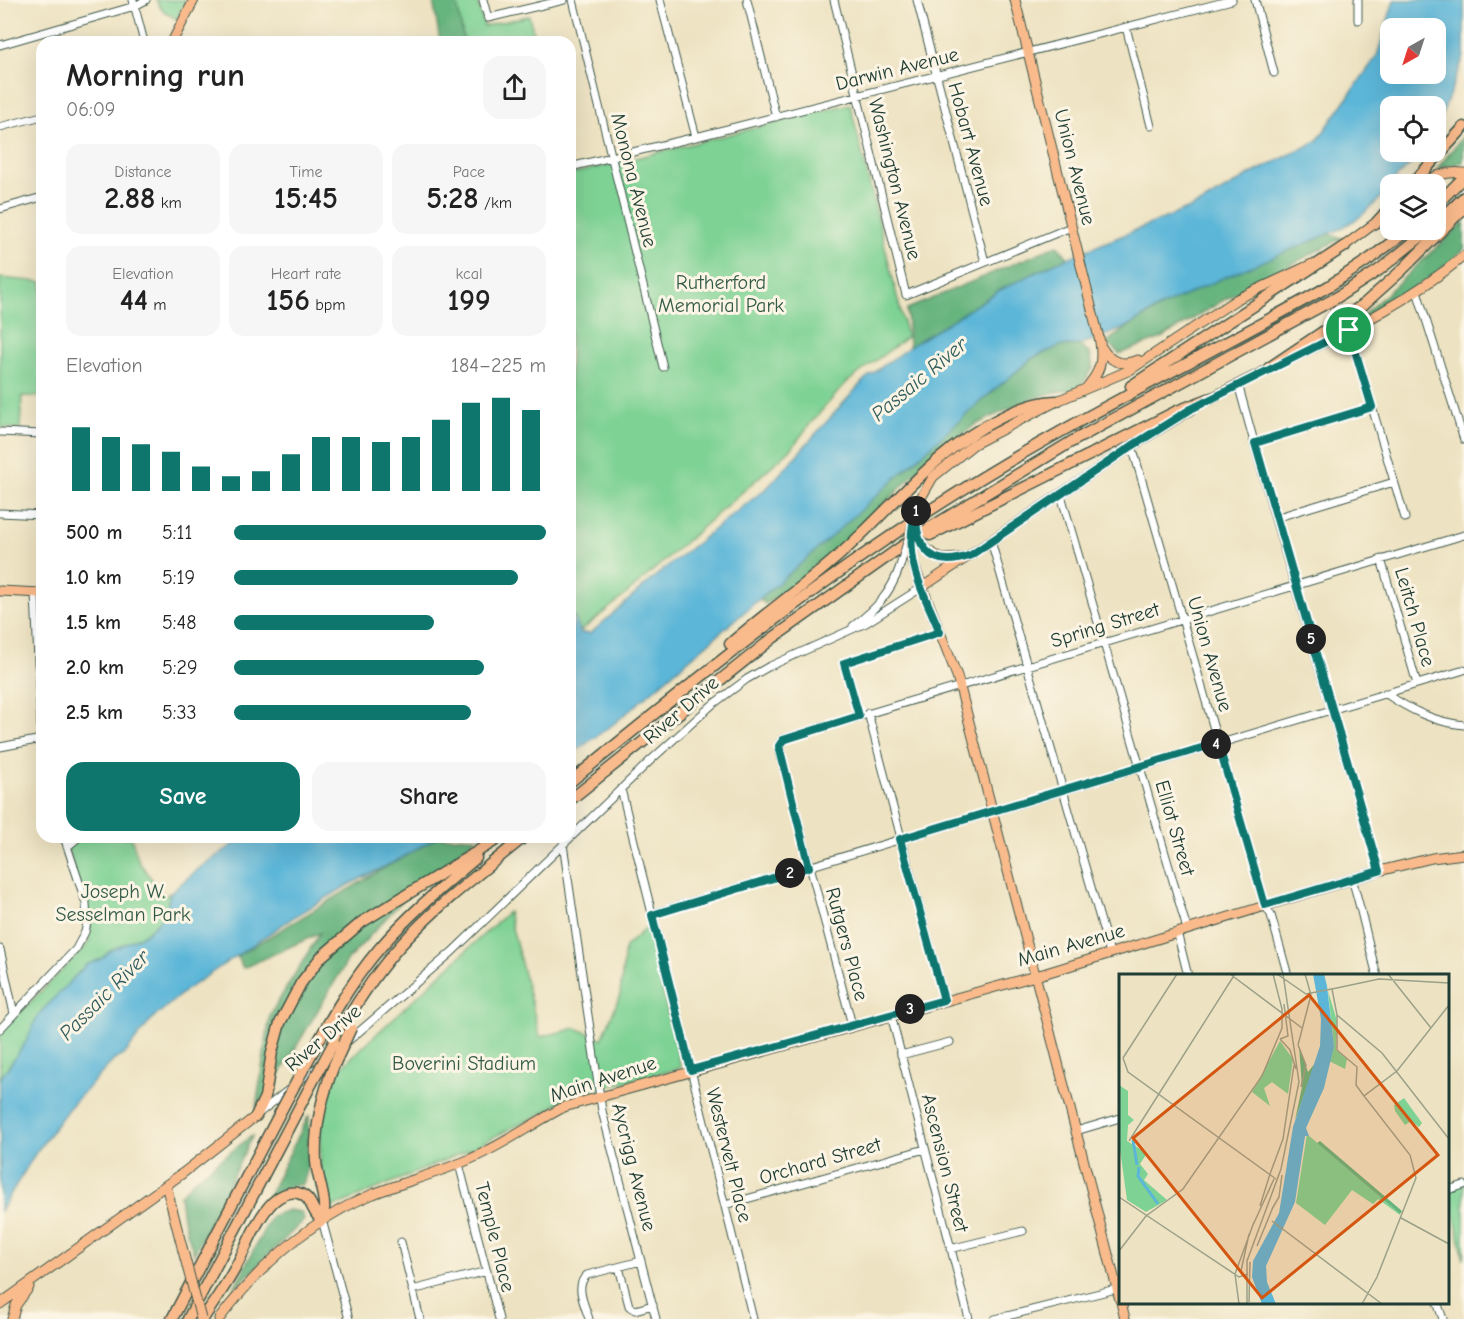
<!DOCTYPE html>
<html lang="en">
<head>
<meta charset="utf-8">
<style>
  :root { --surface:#fff; --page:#f6f6f6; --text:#222; --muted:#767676; --accent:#0f766e }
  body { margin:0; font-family:"Comic Neue",sans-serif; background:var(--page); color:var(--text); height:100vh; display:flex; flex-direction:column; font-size:22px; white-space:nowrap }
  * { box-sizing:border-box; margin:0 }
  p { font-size:20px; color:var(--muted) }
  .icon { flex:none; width:33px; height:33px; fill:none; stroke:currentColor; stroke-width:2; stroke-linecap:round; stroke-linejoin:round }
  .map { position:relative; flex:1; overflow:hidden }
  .side { position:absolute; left:36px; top:36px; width:540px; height:807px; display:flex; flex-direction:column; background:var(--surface); border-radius:18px; box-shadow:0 6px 24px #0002 }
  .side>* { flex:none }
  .needle { width:39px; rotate:219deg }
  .buttons { position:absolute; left:1380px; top:18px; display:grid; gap:12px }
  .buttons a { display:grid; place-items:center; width:66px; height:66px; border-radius:12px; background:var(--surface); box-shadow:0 6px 24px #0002; font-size:30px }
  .pin { position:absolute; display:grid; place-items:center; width:51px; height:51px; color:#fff; margin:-26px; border:3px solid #fff; border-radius:50%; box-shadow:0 2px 6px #0007 }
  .km { position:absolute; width:30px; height:30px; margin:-15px; border-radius:50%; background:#222; color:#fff; font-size:16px; line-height:30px; text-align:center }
  .round { display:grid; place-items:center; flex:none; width:63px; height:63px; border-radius:18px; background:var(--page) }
  .overview { display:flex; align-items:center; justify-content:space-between; height:102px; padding:0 30px }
  h1 { font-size:33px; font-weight:700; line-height:45px }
  .figures { display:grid; grid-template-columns:repeat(3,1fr); gap:9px; height:102px; padding:6px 30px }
  .figures div { display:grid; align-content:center; border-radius:15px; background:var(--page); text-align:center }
  .figures b { font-size:30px; font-weight:700 }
  .figures small { font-size:16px; font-weight:400 }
  .figures p { font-size:16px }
  .chart { height:168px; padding:12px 30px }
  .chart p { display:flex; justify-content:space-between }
  .chart svg { width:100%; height:108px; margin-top:6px; stroke:var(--accent); stroke-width:6 }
  .primary-button { display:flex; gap:12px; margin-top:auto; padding:12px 30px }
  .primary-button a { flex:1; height:69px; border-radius:18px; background:var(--accent); color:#fff; font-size:24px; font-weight:700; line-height:69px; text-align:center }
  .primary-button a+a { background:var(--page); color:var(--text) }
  ul { padding:0 30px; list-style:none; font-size:20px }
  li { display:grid; grid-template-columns:96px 72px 1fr; align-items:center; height:45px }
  li i { height:15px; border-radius:8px; background:var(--accent) }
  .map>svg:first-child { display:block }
  .green { fill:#7ed294; stroke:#4e8864; stroke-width:1.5 }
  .forest { fill:#66b47e; stroke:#427859; stroke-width:1.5 }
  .water { fill:#5bb6d8; stroke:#3d7a86; stroke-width:1.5; fill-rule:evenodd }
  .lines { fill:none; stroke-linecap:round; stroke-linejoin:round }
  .minor-casing { stroke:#3e5649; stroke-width:9 }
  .major-casing { stroke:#3e5649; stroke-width:11 }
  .highway-casing { stroke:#3e5649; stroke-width:13 }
  .minor { stroke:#fff; stroke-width:7 }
  .major { stroke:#fabb8c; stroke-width:9 }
  .highway { stroke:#fabb8c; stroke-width:10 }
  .minor-bridge-casing { stroke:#3e5649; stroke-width:9; stroke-linecap:butt }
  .major-bridge-casing { stroke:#3e5649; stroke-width:11; stroke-linecap:butt }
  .highway-bridge-casing { stroke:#3e5649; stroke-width:13; stroke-linecap:butt }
  .minor-bridge { stroke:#fff; stroke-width:7 }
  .major-bridge { stroke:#fabb8c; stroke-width:9 }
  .highway-bridge { stroke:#fabb8c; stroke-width:10 }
  .route-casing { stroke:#fff; stroke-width:12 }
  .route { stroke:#0f766e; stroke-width:8 }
  .labels { text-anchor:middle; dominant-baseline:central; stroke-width:6; stroke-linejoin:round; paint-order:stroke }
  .street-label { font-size:20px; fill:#1f3d34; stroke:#fcf5e5 }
  .park-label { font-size:20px; fill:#325b47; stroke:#fcf5e5 }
  .water-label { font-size:21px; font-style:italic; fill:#2e5b5d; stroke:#fcf5e5 }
  .inset-river { fill:none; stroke:#5bb6d8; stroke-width:3 }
  .inset-road { fill:none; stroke:#9ba089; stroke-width:1.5 }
  .view { fill:#d45610; fill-opacity:0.15; stroke:#d45610; stroke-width:3 }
  .inset-edge { fill:none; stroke:#1f3d34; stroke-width:3 }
</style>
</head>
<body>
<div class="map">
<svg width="1464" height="1319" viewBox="0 0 1464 1319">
  <rect width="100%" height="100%" fill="#fcf5e5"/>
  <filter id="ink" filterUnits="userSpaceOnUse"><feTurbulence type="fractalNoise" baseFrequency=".0167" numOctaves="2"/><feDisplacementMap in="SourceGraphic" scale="12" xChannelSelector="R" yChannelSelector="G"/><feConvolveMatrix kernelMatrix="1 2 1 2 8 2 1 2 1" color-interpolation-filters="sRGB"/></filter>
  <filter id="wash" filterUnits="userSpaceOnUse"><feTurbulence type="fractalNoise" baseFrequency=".008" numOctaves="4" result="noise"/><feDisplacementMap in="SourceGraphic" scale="24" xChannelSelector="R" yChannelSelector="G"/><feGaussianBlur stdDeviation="1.35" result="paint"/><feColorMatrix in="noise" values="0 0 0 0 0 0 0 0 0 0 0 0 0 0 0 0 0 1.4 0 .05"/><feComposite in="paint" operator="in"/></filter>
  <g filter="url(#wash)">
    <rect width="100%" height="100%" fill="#ede2c1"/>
    <path class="green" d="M156 0H186L176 19 162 10Z
      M456 0H477L484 26 529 16 536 42H464Z
      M850 104 907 337 846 383 809 425 792 448 623 597 577 634 570 606V168L572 174Z
      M0 278 42 282 41 397 22 396 20 429 0 427Z
      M79 837H131L139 862 164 896 170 893 167 907 159 921 145 934 110 951 101 959 86 965 38 1015 26 1042 0 1079V1033L84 948 90 940 85 932 88 912 67 847Z
      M508 912 540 1037 576 1028 602 1039 620 995 625 947 647 927 681 1068 573 1095 544 1112 462 1153 331 1208 320 1176 321 1115 339 1069Z
      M1464 1182V1259L1448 1187Z"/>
    <path class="forest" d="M433 0H456L464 42H440Z
      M1464 135 1463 162 1437 169Z
      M1464 222V249C1436 275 1392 305 1357 321Z
      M1328 234 1342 238 1222 301 1162 338 1119 354 1107 342C1172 292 1253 266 1328 234Z
      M1058 245 1068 258 1000 290 909 347 907 309Z
      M1079 345 1090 354 1093 368 1079 389 1055 392 1020 403 975 425 920 468 853 536 807 577 765 604 760 599 981 401 1034 357 1060 346Z
      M436 837H477L408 894 347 961 280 1074 256 1108 270 1015 320 933 243 968 237 956Z
      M309 1115 308 1168 303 1184 284 1188 265 1202Z
      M253 1135 194 1254 183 1219 180 1195 195 1179Z
      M288 1210 301 1212 304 1220 233 1290 271 1216Z"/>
    <path class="water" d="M1394 0H1464V56L1436 130V106H1390V152H1423L1390 184 1378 201 1360 217 1338 230 1223 278 1160 307 1125 328 1079 345 1060 346 1034 357 981 401 812 554 615 723 570 755V640L574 617 581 633H591L659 573 769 486 865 379 909 347 1000 290 1053 264 1202 203 1253 173 1317 141 1377 56ZM1390 28H1436V74H1390Z
      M244 837H437L402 858 350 884 294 917 186 990 151 1020 125 1054 114 1060 68 1109 35 1154 0 1211V1079L26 1042 38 1015 86 965 101 959 110 951 145 934 159 921 167 907 170 893 202 866Z"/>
  </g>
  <g filter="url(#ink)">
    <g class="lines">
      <g class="minor-casing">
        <path id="minor" d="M133 0 144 42
          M483 0 488 18 564 0
          M573 0 663 367
          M660 0 696 137
          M747 0 776 117
          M834 0 906 295 1071 227
          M917 0 985 262
          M1255 0 1274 73
          M1358 20V0
          M1126 27 1151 126
          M0 45 135 6 146 0
          M0 127 42 116
          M570 167 696 137 1232 0
          M0 209 42 197
          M1417 291 1464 440
          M1349 330 1405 518
          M1238 384 1275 518 1379 871
          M0 432 42 434
          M1255 443 1372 407
          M1132 446 1265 905 1271 915 1288 976
          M1061 495 1187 929
          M0 513 42 515
          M1275 518 1394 482
          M991 541 1110 953
          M1381 559 1417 684
          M35 593 42 752
          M853 626C876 609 891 593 900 566
          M1385 693C1410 710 1434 722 1464 725
          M868 713 944 1000
          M859 716 844 663 940 632
          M0 747 42 739
          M621 789 753 1319
          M563 844 602 1111 656 1319
          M67 847 79 837
          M1352 879C1362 911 1368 943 1377 976
          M652 914 1464 670
          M1177 932 1188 976
          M0 949 14 1014
          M891 1015 969 1319
          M852 1025 779 749 780 743 784 739 1464 535
          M0 1029 76 949 85 932 87 923 86 903 64 837
          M347 1042 452 952 652 759 712 705 747 679 768 667 866 623 921 588
          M901 1055 950 1042
          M300 1080 320 1065
          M258 1114 292 1087
          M1076 1131 1120 1118
          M459 1164 499 1319
          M1448 1190 1464 1185
          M725 1205 925 1149
          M322 1220 349 1319
          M401 1242 420 1319
          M950 1249 1023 1231
          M619 1267 629 1306 635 1310 653 1305
          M412 1290 487 1271
          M1437 1302 1443 1319
          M589 1319C585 1305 574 1286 587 1275L641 1261
          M995 1319 1120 1288"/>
      </g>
      <g class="major-casing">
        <path id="major" d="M1015 0 1100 342C1103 362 1100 372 1087 387
          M172 42 194 0
          M1421 184C1434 175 1448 171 1464 173
          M1340 249 1382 218
          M1102 348C1111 363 1122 366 1138 360
          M1287 360C1350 331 1410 300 1464 256
          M1207 400 1275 366
          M918 503 933 477 974 444 1057 401 1130 370 1237 299 1312 264
          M925 549 942 559 961 558
          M911 558 957 676 1120 1300
          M921 588 1132 446 1192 409
          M0 591 42 593
          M166 1185 182 1247
          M1121 1302 1125 1319
          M0 1304 183 1173 256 1116
          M12 1319 16 1305 29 1287
          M219 1319C259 1267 311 1219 373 1194 405 1182 437 1173 468 1160 502 1146 531 1124 564 1107L1046 973 1379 871 1432 858 1464 854"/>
      </g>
      <g class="highway-casing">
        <path id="highway" d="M1412 184 1464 127
          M1436 205 1464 177
          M1377 222 1390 208
          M1436 224 1464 197
          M1269 368 1363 305 1401 271 1464 208
          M1131 386 1345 246
          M930 535 1177 411 1211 398
          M730 644C764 614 802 588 837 557 892 509 933 451 1000 418 1018 409 1037 401 1057 401
          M570 782C694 681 818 580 954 495 1075 418 1205 357 1329 286L1371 258 1408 230
          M570 800 773 638 918 535 1071 442 1336 298 1379 270 1429 230
          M334 1042C353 1008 373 976 399 947 436 906 481 872 524 837
          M305 1066C327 1025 349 984 379 949 408 915 442 887 476 858
          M256 1116 265 1097 272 1052 280 1023 301 983 321 957 362 922 501 837
          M172 1319 283 1107
          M188 1319 312 1083
          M203 1319C213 1303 224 1288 233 1272 246 1250 255 1220 273 1202 279 1196 289 1191 298 1193 313 1197 311 1213 322 1220 329 1204 317 1179 316 1161 314 1127 322 1096 334 1065"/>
      </g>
      <use href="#minor" class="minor"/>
      <use href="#major" class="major"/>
      <use href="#highway" class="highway"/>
      <g class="minor-bridge-casing">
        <path id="minor-bridge" d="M900 566 908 539"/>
      </g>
      <g class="major-bridge-casing">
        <path id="major-bridge" d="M916 523 918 537 925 549
          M911 558 910 536 918 503
          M182 1247 201 1319"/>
      </g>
      <g class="highway-bridge-casing">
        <path id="highway-bridge" d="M334 1065 351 1028
          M312 1083 334 1042
          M283 1107 305 1066"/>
      </g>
      <use href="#minor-bridge" class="minor-bridge"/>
      <use href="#major-bridge" class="major-bridge"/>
      <use href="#highway-bridge" class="highway-bridge"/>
    </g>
  </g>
  <g class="lines" filter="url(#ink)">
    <g class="route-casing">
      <path id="route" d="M1349 330 1372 407 1255 443 1379 871 1265 905 1218 743 900 839 944 1000 691 1070 652 915 809 867 779 746 783 740 859 716 844 663 940 632C920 584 901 556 918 503 911 542 928 572 971 555L1132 446 1191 409Z"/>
    </g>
    <use href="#route" class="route"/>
  </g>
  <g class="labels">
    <g class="street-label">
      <text transform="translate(897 69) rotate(-14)">Darwin Avenue</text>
      <text transform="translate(971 144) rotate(75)">Hobart Avenue</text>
      <text transform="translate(1075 167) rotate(76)">Union Avenue</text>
      <text transform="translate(895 179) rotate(76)">Washington Avenue</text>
      <text transform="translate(634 180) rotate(76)">Monona Avenue</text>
      <text transform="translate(1415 617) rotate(74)">Leitch Place</text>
      <text transform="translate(1105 625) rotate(-17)">Spring Street</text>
      <text transform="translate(1210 654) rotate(74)">Union Avenue</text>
      <text transform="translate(681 710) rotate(-41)">River Drive</text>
      <text transform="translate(1175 828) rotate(74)">Elliot Street</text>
      <text transform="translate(847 944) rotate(75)">Rutgers Place</text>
      <text transform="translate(1071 945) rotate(-16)">Main Avenue</text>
      <text transform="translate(323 1038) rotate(-40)">River Drive</text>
      <text transform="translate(603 1079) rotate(-18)">Main Avenue</text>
      <text transform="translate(729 1155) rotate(76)">Westervelt Place</text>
      <text transform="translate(820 1161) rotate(-16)">Orchard Street</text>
      <text transform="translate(945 1163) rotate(76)">Ascension Street</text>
      <text transform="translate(634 1167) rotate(76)">Aycrigg Avenue</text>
      <text transform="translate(495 1237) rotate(76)">Temple Place</text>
    </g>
    <g class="park-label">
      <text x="721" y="282">Rutherford<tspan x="721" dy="23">Memorial Park</tspan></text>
      <text x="123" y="891">Joseph W.<tspan x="123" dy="23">Sesselman Park</tspan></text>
      <text x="464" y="1063">Boverini Stadium</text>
    </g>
    <g class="water-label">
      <text transform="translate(919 379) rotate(-40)">Passaic River</text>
      <text transform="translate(104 995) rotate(-45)">Passaic River</text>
    </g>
  </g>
  <g transform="translate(1119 974)">
    <rect width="330" height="330" fill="#ede2c1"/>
    <path d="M209 17 218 47 217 76 228 85 226 95 210 87 215 72ZM161 67 174 85 169 120 153 108 145 114 151 132 133 118ZM0 111 9 117V141L15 146 9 151 8 167 28 179 21 190 29 200 25 206 48 226 27 238 8 226 0 168ZM285 124 303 149 300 153 292 147 286 151 276 137 275 131ZM188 160 281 240V241L259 225 254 230 233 216 206 251 177 229Z" fill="#7ed294"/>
    <path d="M180 72 189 98 197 88 176 146 183 113ZM201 167 283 237 281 240 198 169Z" fill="#66b47e"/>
    <path d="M194 0H205L208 12 215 72 205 114 187 154 190 162H186L176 228 147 292 148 308 157 330H143L133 303 134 287 160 239 174 153 201 72 202 45Z" fill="#5bb6d8"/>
    <path class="inset-river" d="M14 166 18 191M20 193 19 202 39 230"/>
    <path class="inset-road" d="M111 0 183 54M158 0 187 20 213 15 218 41 263 79 330 165M269 0 312 54M213 15 260 5 330 9M218 41V76L238 93 237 111 245 122M161 65 169 62 165 30M161 65 171 76 177 95M179 71 192 21 186 0M179 71 187 91 182 113M4 84 58 0M4 84 9 98 157 205M10 167 116 0M151 200 164 165 175 91M0 223 120 303 129 300M141 232 151 200M153 235 160 223 163 201M282 244 330 270M153 247 263 330M134 251 155 205M138 272 154 233M0 277 27 242 64 215 143 102 163 54V35L154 0M122 297 130 260M116 300 120 330M116 300 135 248M130 328 131 288M128 330V287L162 195 180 108 164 0M243 330 258 303 297 204 291 181 245 122 278 97 330 31"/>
    <path class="view" d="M190 21 319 181 143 324 14 164Z"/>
    <rect width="330" height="330" class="inset-edge"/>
  </g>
</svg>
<div class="buttons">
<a><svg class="needle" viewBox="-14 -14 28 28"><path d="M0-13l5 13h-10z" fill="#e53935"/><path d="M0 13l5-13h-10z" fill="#767676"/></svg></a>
<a><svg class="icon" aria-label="locate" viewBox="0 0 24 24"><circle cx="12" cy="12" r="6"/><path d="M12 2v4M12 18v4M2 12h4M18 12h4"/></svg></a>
<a><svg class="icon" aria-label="layers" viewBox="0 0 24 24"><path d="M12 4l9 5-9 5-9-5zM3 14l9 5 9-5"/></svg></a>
</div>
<div class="pin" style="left:1349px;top:330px;background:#1e9e55"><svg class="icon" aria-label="arrive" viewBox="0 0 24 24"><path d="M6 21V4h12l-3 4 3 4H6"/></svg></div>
<b class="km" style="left:916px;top:511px">1</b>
<b class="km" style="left:790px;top:873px">2</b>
<b class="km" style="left:910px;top:1009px">3</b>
<b class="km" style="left:1216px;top:744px">4</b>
<b class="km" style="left:1311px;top:639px">5</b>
<section class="side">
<div class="overview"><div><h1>Morning run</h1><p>06:09</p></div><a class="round"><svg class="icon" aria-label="share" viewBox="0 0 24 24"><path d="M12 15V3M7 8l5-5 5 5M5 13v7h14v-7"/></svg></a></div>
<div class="figures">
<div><p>Distance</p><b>2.88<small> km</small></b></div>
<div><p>Time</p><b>15:45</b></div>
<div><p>Pace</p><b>5:28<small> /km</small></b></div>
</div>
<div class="figures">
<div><p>Elevation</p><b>44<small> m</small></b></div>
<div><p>Heart rate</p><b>156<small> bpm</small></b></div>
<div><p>kcal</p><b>199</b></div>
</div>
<div class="chart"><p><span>Elevation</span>184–225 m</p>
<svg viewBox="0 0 160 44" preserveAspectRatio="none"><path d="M5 44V18M15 44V22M25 44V25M35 44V28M45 44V34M55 44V38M65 44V36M75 44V29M85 44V22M95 44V22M105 44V24M115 44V22M125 44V15M135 44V8M145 44V6M155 44V11"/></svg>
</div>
<ul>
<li><b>500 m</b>5:11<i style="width:100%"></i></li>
<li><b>1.0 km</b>5:19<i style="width:91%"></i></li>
<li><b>1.5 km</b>5:48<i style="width:64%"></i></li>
<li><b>2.0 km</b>5:29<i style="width:80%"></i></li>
<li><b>2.5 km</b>5:33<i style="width:76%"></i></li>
</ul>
<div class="primary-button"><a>Save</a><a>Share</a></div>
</section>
</div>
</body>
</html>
